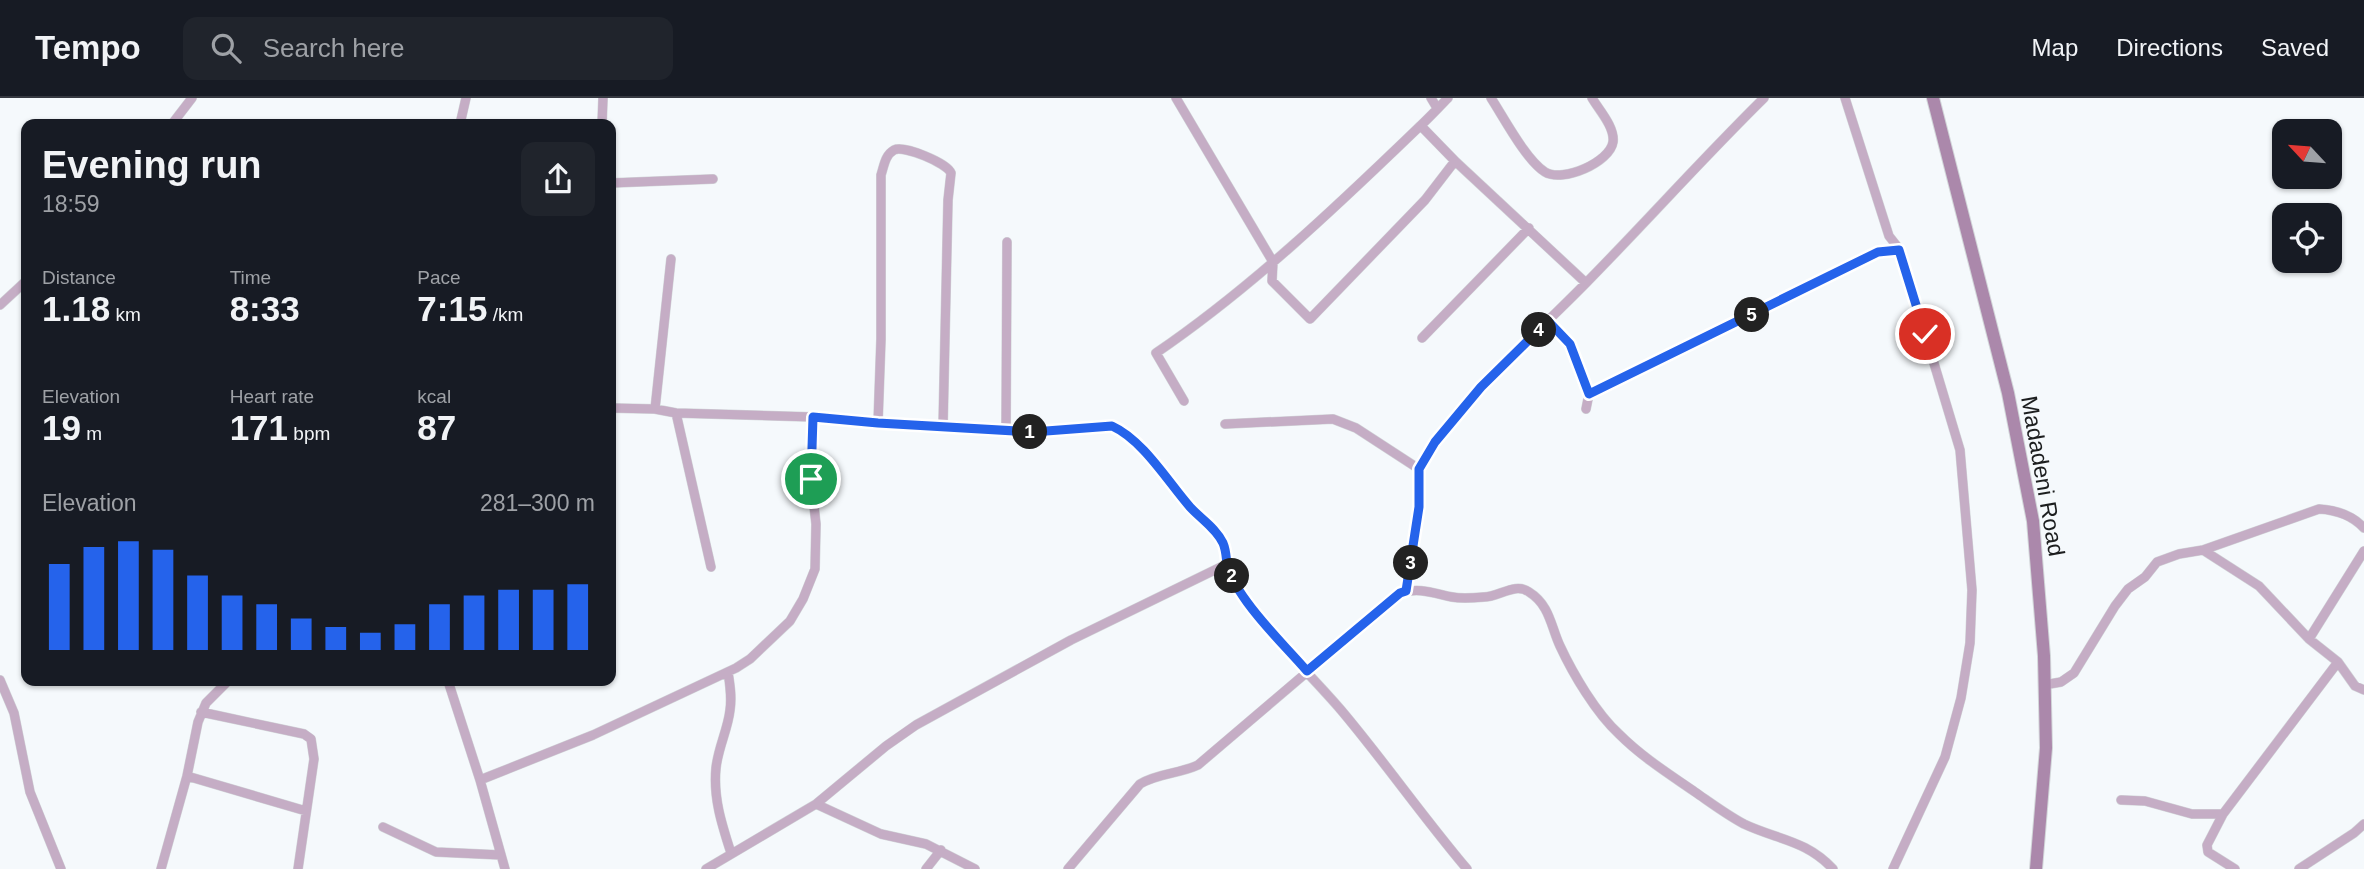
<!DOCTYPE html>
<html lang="en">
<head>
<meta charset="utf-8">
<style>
  :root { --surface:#171b24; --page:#20242c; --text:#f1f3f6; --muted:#9ea1a6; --line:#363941; --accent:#2563eb }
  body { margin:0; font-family:Arial,sans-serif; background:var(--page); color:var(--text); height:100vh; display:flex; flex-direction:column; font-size:26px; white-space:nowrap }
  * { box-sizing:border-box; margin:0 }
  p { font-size:23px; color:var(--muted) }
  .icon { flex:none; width:38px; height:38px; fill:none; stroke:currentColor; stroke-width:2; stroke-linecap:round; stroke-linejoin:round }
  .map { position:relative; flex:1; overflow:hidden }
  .drawer { position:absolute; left:21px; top:21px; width:595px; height:567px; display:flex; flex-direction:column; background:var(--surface); border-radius:14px; box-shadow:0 2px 5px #0004 }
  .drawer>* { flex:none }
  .needle { width:46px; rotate:296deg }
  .buttons { position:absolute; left:2272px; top:21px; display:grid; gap:14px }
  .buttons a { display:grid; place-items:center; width:70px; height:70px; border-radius:14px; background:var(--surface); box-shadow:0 2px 5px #0004; font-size:35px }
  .pin { position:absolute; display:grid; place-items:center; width:60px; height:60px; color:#fff; margin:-30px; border:4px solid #fff; border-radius:50%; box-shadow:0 2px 7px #0007 }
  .km { position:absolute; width:35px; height:35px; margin:-18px; border-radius:50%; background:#222; color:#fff; font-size:19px; line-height:35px; text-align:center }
  .round { display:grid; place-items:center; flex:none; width:74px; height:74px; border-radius:14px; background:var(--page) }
  .overview { display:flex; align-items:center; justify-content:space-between; height:119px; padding:0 21px }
  h1 { font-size:38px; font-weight:700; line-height:52px }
  .metrics { display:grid; grid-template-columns:repeat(3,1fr); gap:10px; height:119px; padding:7px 21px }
  .metrics div { display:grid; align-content:center }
  .metrics b { font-size:35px; font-weight:700 }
  .metrics small { font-size:19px; font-weight:400 }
  .metrics p { font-size:19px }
  .chart { height:196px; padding:14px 21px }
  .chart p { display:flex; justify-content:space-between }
  .chart svg { width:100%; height:126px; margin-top:7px; stroke:var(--accent); stroke-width:6 }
  header { display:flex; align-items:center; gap:42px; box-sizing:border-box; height:98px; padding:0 35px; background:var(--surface); border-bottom:2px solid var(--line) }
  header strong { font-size:33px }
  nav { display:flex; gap:38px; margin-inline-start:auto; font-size:24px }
  .search { width:490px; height:63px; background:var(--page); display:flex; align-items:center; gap:18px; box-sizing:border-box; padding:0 24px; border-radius:14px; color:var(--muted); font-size:26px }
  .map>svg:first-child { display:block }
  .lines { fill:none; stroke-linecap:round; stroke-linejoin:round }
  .street-casing { stroke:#d2d6d9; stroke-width:10 }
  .secondary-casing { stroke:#d2d6d9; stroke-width:14 }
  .street { stroke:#c5adc5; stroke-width:9 }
  .secondary { stroke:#ab88ab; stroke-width:12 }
  .route-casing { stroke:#fff; stroke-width:14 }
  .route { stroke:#2563eb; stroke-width:9 }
  .labels { text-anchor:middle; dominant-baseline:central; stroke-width:5; stroke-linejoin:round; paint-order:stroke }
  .street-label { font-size:23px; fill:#1c1e1f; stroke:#f5f9fc }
</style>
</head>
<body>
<header>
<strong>Tempo</strong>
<div class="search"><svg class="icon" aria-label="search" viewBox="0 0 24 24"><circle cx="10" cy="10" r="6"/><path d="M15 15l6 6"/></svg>Search here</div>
<nav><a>Map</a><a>Directions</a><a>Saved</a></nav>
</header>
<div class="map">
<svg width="2364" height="771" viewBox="0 0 2364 771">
  <rect width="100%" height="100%" fill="#f5f9fc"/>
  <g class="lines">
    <g class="street-casing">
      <path id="street" d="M1176 0 1273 164 1272 183 1310 221 1425 102 1455 63
        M1431 0 1437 10
        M1491 0C1504 20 1526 62 1545 74 1563 85 1610 64 1613 44 1615 29 1599 12 1592 0
        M1845 0 1889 138 1900 152 1960 352 1972 492 1970 545 1961 600 1945 659 1893 771
        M172 26 192 0
        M460 26 466 0
        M602 26 603 0
        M1421 28 1455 63 1586 185
        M611 85 713 81
        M0 207 26 183
        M1548 223 1570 246 1589 296
        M1422 240 1529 130
        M1184 303 1156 255C1251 190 1335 110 1418 30 1429 20 1438 10 1448 0
        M611 310 655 311 676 315 813 319 878 325 1033 334 1108 327C1134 332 1172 389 1190 409 1200 421 1215 430 1223 444 1229 457 1228 472 1235 485 1262 532 1305 570 1341 612 1384 663 1423 719 1467 771
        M655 311 671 161
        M1586 311 1589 296 1878 154 1900 152
        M676 315 711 469
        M878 325 881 241V77C884 68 885 57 894 52 904 47 947 65 951 75L948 102 943 329
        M1225 326 1333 321 1356 330 1419 371V409L1406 493
        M1006 332 1007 144
        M1419 371C1463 299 1528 244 1586 185 1646 124 1703 60 1764 0
        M2203 452 2319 411C2337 412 2352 417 2364 430
        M2309 541 2364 453
        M728 574C730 587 732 599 730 612 728 631 718 650 716 670 713 700 722 727 731 755
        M0 582 14 615 30 694 61 771
        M448 583 480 682 505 771
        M2044 587 2061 584 2074 575 2115 508 2128 491 2145 479 2157 464 2179 456 2203 452 2259 488 2309 541 2338 564 2355 588 2364 592
        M201 614 304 636 311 641 314 661 298 771
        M187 678 306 713
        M480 682 593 637 736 570 750 561 790 523 803 501 815 471 816 426 811 381 813 319
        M2121 702 2145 703 2192 716H2223
        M816 706 881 736 926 746 975 771
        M383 729 436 754 501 757
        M161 771 187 678 198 624 206 605 228 583
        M706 771 816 706 886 648 916 627 1071 542 1227 466
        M926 771 941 752
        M1068 771 1140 686C1158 675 1179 676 1198 667L1400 495C1419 489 1433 495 1452 499 1462 501 1473 500 1484 499 1499 499 1515 484 1529 494 1550 507 1551 529 1560 548 1573 576 1596 615 1619 636 1642 659 1669 676 1695 694 1711 705 1727 717 1744 726 1778 742 1806 742 1833 771
        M2235 771 2208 754 2207 747 2223 716 2338 564
        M2299 771 2354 735 2364 726"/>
    </g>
    <g class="secondary-casing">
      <path id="secondary" d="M1933 0 2008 295 2033 423 2044 558 2046 650 2036 771"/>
    </g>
    <use href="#street" class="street"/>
    <use href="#secondary" class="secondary"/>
  </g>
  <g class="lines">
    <g class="route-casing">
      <path id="route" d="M811 381 813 319 878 325 1033 334 1112 328C1143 342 1168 384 1190 409 1201 421 1216 430 1223 445 1226 452 1226 458 1227 466 1230 479 1239 493 1247 504 1265 529 1287 550 1307 573L1400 495 1406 493 1419 409V371L1435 344 1481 289 1548 223 1570 246 1589 296 1878 154 1899 152 1925 236"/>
    </g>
    <use href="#route" class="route"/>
  </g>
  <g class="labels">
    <g class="street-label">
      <text transform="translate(2043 378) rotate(80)">Madadeni Road</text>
    </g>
  </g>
</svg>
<div class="buttons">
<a><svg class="needle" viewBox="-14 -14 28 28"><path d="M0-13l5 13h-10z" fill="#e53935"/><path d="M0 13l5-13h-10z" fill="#9ea1a6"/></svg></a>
<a><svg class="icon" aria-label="locate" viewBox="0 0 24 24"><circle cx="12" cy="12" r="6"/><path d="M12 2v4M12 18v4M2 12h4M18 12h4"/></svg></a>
</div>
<div class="pin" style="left:811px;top:381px;background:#1e9e55"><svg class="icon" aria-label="arrive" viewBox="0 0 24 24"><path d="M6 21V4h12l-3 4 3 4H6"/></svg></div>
<div class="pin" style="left:1925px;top:236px;background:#d93025"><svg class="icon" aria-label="check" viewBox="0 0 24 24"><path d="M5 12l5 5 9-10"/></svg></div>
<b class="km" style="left:1030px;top:334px">1</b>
<b class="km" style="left:1232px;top:478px">2</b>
<b class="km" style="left:1411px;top:465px">3</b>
<b class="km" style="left:1539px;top:232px">4</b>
<b class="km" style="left:1752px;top:217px">5</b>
<section class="drawer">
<div class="overview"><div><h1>Evening run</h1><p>18:59</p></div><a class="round"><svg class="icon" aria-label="share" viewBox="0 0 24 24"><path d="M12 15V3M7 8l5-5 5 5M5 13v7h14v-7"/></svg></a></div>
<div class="metrics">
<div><p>Distance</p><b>1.18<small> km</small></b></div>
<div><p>Time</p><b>8:33</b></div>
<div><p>Pace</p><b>7:15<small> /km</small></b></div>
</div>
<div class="metrics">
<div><p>Elevation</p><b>19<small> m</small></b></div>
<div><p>Heart rate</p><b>171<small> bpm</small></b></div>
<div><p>kcal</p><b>87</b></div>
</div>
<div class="chart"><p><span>Elevation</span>281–300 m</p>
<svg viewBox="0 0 160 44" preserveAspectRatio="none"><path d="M5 44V14M15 44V8M25 44V6M35 44V9M45 44V18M55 44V25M65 44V28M75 44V33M85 44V36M95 44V38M105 44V35M115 44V28M125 44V25M135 44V23M145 44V23M155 44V21"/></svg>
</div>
</section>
</div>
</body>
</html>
